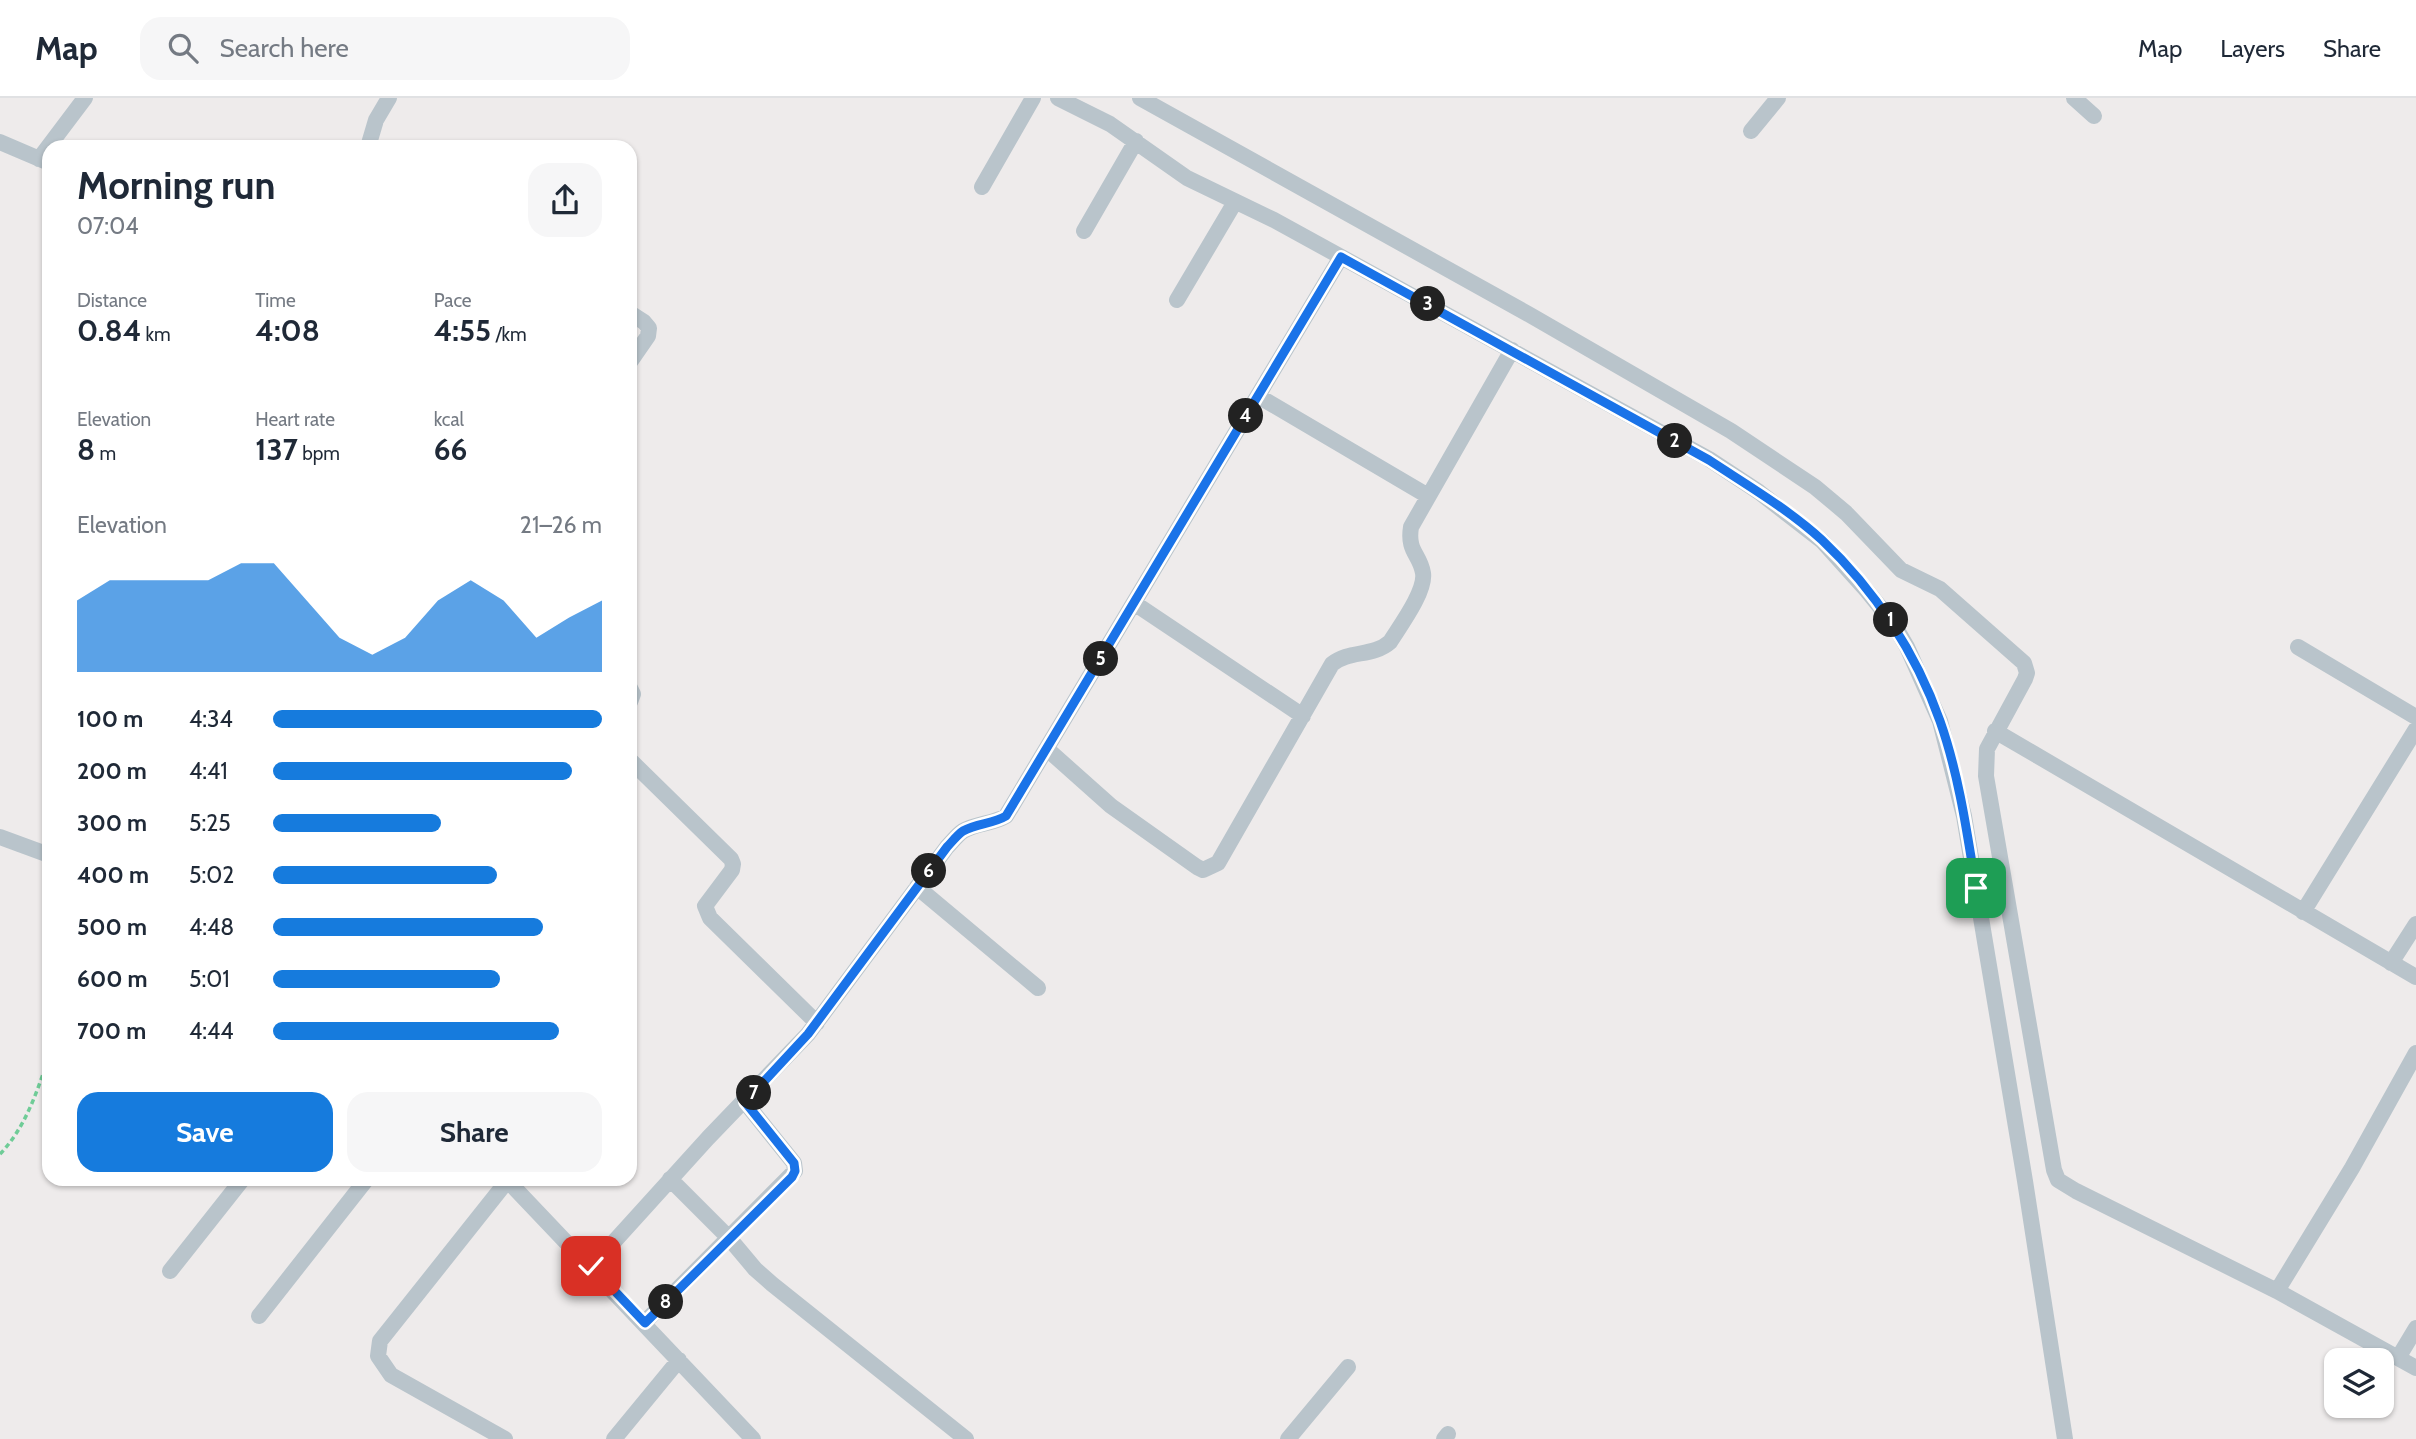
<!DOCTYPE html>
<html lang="en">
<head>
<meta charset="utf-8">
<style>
  :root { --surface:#fff; --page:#f6f6f7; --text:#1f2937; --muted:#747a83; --line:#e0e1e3; --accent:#167bdd }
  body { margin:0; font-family:Cabin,sans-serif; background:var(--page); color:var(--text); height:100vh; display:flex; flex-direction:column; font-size:26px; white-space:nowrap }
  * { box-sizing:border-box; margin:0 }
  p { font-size:23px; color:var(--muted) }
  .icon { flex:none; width:38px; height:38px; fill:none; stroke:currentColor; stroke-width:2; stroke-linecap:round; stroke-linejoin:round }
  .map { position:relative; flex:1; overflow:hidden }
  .sheet { position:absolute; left:42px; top:42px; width:595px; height:1046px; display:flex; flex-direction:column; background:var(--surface); border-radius:21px; box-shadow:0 2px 5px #0004 }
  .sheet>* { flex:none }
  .tools { position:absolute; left:2324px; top:1250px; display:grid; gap:14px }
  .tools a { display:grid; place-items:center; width:70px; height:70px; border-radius:14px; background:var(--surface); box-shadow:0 2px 5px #0004; font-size:35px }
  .pin { position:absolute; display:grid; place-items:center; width:60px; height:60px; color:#fff; margin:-30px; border-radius:14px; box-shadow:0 4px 10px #0006 }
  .km { position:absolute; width:35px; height:35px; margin:-18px; border-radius:50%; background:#222; color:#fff; font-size:19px; line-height:35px; text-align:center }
  .round { display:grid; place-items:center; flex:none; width:74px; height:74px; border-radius:21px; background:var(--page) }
  .summary { display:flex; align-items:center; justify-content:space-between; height:119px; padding:0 35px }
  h1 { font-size:38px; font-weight:700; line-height:52px }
  .figures { display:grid; grid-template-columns:repeat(3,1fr); gap:10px; height:119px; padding:7px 35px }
  .figures div { display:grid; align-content:center }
  .figures b { font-size:30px; font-weight:700 }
  .figures small { font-size:19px; font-weight:400 }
  .figures p { font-size:19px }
  .chart { height:196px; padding:14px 35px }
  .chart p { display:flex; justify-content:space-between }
  .chart svg { width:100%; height:126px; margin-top:7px; fill:var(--accent); opacity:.7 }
  .button { display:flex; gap:14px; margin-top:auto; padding:14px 35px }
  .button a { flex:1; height:80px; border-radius:21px; background:var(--accent); color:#fff; font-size:28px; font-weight:700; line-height:80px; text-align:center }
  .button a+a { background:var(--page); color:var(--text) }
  ul { padding:0 35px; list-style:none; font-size:23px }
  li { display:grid; grid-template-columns:112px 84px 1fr; align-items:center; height:52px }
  li i { height:18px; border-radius:9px; background:var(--accent) }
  header { display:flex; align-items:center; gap:42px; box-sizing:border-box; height:98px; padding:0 35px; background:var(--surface); border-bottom:2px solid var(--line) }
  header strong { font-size:33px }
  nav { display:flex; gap:38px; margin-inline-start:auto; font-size:24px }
  .search { width:490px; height:63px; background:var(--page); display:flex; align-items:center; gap:18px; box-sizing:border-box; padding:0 24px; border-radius:21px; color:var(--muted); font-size:26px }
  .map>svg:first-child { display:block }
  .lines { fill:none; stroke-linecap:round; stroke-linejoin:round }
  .path { stroke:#6fcc97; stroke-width:3.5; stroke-dasharray:5 3.5; stroke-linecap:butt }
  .street { stroke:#b9c4cb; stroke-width:16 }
  .route-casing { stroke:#fff; stroke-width:14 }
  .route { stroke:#1a73e8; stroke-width:9 }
</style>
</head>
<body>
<header>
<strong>Map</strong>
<div class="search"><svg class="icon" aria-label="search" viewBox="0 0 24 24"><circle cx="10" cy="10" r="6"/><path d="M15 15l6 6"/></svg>Search here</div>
<nav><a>Map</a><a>Layers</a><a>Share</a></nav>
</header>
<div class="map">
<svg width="2416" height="1341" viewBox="0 0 2416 1341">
  <rect width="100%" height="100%" fill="#eeebeb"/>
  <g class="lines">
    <path class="path" d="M0 1056C26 1029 37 993 49 959"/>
    <path class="street" d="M1058 0 1110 26 1187 80 1274 122 1709 361 1759 394 1822 443 1867 493 1893 525 1907 549 1940 623 1964 718 2025 1083 2065 1341
      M1140 0 1530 217 1731 333 1815 389 1846 415 1901 472 1940 491 2024 565 2027 575 2025 581 1987 651 1986 678 2054 1072 2058 1082 2076 1093 2277 1193 2416 1270
      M2074 0 2094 18
      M1751 33 1778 0
      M0 44 49 65
      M368 49 376 22 389 0
      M39 61 85 0
      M982 89 1033 0
      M1084 133 1136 43
      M1177 202 1235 104
      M630 215 644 224 649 230 648 238 630 264
      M1258 298 1428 398
      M1134 505 1303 618
      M2298 549 2416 619
      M630 590 633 596 630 604
      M1995 633 2416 879
      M1047 651 1111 708 1197 769 1203 772 1218 765 1332 566C1349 552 1373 559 1390 544 1400 528 1426 493 1423 475 1420 456 1407 454 1411 429L1512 252
      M630 662 731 761 733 766 732 772 705 808 710 820 817 925
      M0 739 49 757
      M917 789 1038 890
      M2303 814 2416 631
      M2391 865 2416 826
      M670 1081 729 1140 755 1171 772 1186 966 1341
      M507 1082 753 1341
      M591 1169 708 1040 808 936 947 749C952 744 957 737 963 733 977 725 993 726 1006 718L1341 159
      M170 1173 242 1082
      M2277 1193 2352 1070 2416 955
      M259 1218 366 1082
      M644 1225 795 1073 794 1065 745 1004
      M2398 1260 2416 1230
      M505 1341 391 1277 378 1258 380 1243 508 1082
      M614 1341 679 1262
      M1288 1341 1348 1269
      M1444 1341 1448 1336"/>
  </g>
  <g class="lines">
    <g class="route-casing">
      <path id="route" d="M591 1168 645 1225 792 1079 795 1073 794 1065 745 1004 808 936 947 749C952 744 957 737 963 733 977 725 993 726 1006 718L1341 159 1709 362C1747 387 1788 411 1822 442 1875 492 1916 555 1940 623 1959 677 1967 734 1976 790"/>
    </g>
    <use href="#route" class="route"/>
  </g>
</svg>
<div class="tools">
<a><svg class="icon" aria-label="layers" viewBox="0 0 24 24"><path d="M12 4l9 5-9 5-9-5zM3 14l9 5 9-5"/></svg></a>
</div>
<div class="pin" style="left:1976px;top:790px;background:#1e9e55"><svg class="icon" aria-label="arrive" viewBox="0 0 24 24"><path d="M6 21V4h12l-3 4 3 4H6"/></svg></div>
<div class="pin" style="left:591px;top:1168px;background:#d93025"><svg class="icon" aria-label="check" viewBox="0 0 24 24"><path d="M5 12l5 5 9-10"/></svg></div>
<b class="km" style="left:1891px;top:522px">1</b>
<b class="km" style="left:1675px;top:343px">2</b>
<b class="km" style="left:1428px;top:206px">3</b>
<b class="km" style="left:1246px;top:318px">4</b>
<b class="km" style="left:1101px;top:561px">5</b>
<b class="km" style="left:929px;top:773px">6</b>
<b class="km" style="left:754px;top:995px">7</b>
<b class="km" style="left:666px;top:1204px">8</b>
<section class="sheet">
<div class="summary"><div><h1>Morning run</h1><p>07:04</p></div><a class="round"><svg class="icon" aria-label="share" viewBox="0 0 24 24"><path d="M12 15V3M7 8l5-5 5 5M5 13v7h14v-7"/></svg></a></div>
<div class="figures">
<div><p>Distance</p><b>0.84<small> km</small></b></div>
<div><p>Time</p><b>4:08</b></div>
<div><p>Pace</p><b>4:55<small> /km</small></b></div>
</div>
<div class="figures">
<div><p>Elevation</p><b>8<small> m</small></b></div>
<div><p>Heart rate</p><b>137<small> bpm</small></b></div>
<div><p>kcal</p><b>66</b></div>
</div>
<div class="chart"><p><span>Elevation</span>21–26 m</p>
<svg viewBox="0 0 160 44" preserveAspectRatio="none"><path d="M0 44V19L10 12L20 12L30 12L40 12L50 6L60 6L70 19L80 32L90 38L100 32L110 19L120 12L130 19L140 32L150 25L160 19V44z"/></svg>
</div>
<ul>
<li><b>100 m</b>4:34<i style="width:100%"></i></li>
<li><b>200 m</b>4:41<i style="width:91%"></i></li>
<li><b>300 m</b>5:25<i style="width:51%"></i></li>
<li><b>400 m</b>5:02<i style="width:68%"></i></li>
<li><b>500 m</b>4:48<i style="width:82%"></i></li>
<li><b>600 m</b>5:01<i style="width:69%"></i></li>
<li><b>700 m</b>4:44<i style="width:87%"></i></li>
</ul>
<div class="button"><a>Save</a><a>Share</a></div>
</section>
</div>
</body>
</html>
